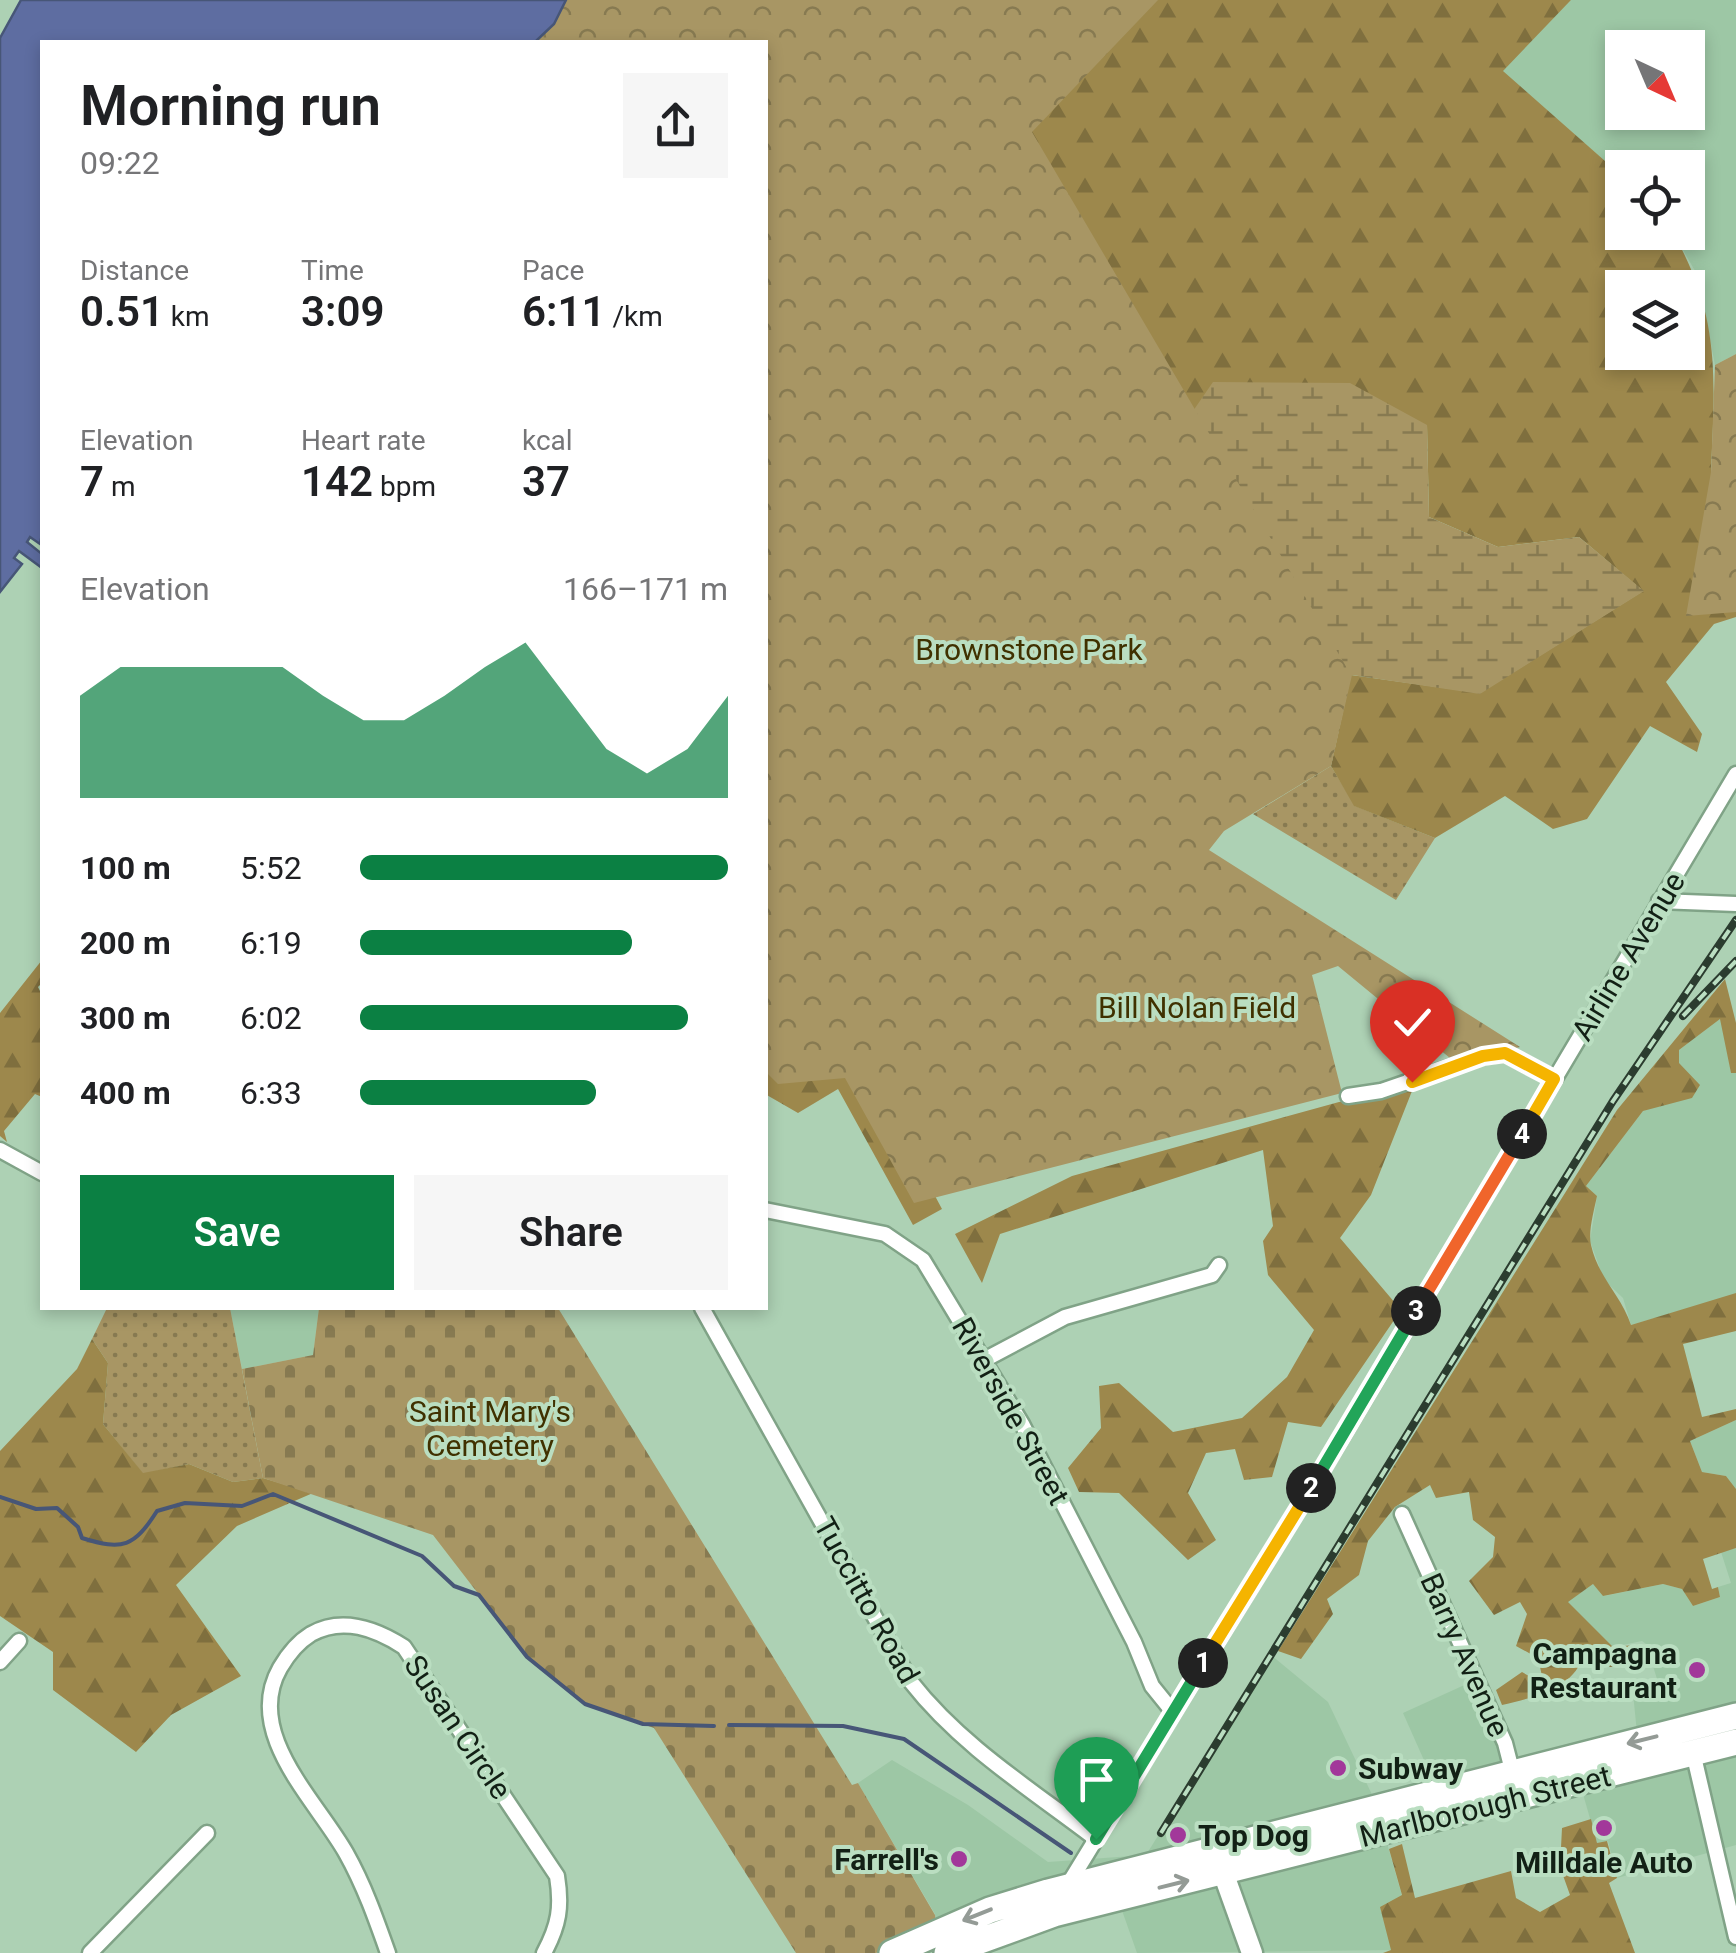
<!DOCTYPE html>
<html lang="en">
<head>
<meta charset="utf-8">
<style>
  :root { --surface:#fff; --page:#f6f6f6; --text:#202124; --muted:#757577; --accent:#0b8043 }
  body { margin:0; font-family:Roboto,sans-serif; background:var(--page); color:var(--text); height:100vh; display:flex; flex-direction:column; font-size:38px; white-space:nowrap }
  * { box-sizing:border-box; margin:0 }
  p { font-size:32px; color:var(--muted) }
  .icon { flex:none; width:55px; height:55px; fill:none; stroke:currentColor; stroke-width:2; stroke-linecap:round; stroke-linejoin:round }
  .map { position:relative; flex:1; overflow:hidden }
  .panel { position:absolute; left:40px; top:40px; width:728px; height:1270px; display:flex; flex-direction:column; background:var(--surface); border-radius:0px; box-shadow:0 5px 15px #0003 }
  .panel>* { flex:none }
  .needle { width:65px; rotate:136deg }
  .tools { position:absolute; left:1605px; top:30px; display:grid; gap:20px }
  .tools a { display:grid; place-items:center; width:100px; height:100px; border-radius:0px; background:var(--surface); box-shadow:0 5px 15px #0003; font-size:50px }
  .pin { position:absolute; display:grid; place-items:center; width:85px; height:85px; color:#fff; margin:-102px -42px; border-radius:50% 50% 50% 0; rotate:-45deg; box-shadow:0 0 10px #0007 }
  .pin .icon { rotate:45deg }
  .km { position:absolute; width:50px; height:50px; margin:-25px; border-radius:50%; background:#222; color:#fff; font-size:28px; line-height:50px; text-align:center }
  .round { display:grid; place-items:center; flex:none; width:105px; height:105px; border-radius:0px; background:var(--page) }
  .headline { display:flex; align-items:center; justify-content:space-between; height:170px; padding:0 40px }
  h1 { font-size:55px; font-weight:600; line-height:75px }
  .metrics { display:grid; grid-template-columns:repeat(3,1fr); gap:15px; height:170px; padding:10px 40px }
  .metrics div { display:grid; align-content:center }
  .metrics b { font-size:42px; font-weight:600 }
  .metrics small { font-size:28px; font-weight:400 }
  .metrics p { font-size:28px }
  .chart { height:280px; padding:20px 40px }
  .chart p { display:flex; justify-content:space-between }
  .chart svg { width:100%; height:180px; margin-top:10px; fill:var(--accent); opacity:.7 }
  .button { display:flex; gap:20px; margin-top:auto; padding:20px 40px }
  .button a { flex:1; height:115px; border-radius:0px; background:var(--accent); color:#fff; font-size:40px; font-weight:600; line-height:115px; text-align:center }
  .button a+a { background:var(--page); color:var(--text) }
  ul { padding:0 40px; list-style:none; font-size:32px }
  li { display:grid; grid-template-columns:160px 120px 1fr; align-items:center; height:75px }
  li i { height:25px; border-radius:12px; background:var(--accent) }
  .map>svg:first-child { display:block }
  .built { fill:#9dc7a5; fill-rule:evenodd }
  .grass { fill:url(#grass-dots) }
  .forest { fill:url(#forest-firs); fill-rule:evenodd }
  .wetland { fill:url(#wetland-marsh) }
  .cemetery { fill:url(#cemetery-stones) }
  .park { fill:url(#park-crowns) }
  .water { fill:#5e6da1; stroke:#475677; stroke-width:2.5 }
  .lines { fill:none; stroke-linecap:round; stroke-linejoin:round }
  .stream { stroke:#475677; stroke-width:4 }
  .street-casing { stroke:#80a387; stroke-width:19 }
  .secondary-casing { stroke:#80a387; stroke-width:25 }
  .highway-casing { stroke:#80a387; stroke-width:30 }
  .street { stroke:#fff; stroke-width:14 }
  .secondary { stroke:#fff; stroke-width:20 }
  .highway { stroke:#fff; stroke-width:25 }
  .rail-casing { stroke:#2b3c2f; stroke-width:8 }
  .rail { stroke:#badec1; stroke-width:4; stroke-dasharray:11; stroke-linecap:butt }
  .oneway { stroke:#949b96 }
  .split-1-casing { stroke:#fff; stroke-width:20 }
  .split-2-casing { stroke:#fff; stroke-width:20 }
  .split-3-casing { stroke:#fff; stroke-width:20 }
  .split-4-casing { stroke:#fff; stroke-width:20 }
  .split-5-casing { stroke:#fff; stroke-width:20 }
  .split-1 { stroke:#22a559; stroke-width:12 }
  .split-2 { stroke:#f5b400; stroke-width:12 }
  .split-3 { stroke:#22a559; stroke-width:12 }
  .split-4 { stroke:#f0652b; stroke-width:12 }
  .split-5 { stroke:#f5b400; stroke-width:12 }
  .poi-dot { fill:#a2389a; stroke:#badec1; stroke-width:4 }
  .labels { text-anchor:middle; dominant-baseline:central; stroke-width:8; stroke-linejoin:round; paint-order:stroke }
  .park-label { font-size:30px; fill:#403100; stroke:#badec1 }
  .street-label { font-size:30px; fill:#122015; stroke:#badec1 }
  .poi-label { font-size:30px; font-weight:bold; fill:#122015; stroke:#badec1; text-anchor:end }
</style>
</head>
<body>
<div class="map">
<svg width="1736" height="1953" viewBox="0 0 1736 1953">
  <defs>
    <pattern id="grass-dots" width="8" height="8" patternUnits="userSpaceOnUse" patternTransform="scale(2.5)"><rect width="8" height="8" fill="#a89664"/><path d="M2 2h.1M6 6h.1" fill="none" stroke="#877a51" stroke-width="1.8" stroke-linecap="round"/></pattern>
    <pattern id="forest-firs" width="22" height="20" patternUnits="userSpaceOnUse" patternTransform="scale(2.5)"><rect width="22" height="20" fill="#9d884c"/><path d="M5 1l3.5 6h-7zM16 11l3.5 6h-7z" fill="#7f6f3e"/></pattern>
    <pattern id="wetland-marsh" width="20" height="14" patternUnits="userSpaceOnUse" patternTransform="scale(2.5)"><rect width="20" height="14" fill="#a89664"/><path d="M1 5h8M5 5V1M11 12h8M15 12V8" fill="none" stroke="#877a51"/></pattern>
    <pattern id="cemetery-stones" width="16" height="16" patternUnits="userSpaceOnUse" patternTransform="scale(2.5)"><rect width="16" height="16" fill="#a89664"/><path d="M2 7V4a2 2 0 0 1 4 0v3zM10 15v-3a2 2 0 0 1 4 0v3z" fill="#877a51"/></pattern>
    <pattern id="park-crowns" width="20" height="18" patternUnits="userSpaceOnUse" patternTransform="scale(2.5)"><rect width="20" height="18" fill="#a89664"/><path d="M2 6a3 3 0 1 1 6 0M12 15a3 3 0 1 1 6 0" fill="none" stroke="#877a51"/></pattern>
  </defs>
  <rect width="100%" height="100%" fill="#add1b4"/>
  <path class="built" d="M1571 0H1736V354L1715 365 1698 276 1673 233 1688 232V168H1622V176L1502 71ZM1622 48H1688V112H1622Z
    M1721 1018 1731 1072 1736 1073V1294L1631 1325 1623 1298 1604 1280 1590 1241 1597 1196 1586 1186 1643 1111 1673 1100 1679 1050Z
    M230 1308H319L313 1355 242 1369Z
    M1736 1420V1489L1726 1476 1702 1472 1690 1441Z
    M1736 1548V1707L1637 1733 1633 1693 1644 1683 1658 1682 1646 1644 1642 1641 1613 1647 1567 1602 1593 1584 1604 1596 1663 1584 1682 1589 1693 1606 1720 1597 1718 1587 1731 1583 1721 1552Z
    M1271 1655 1328 1702 1375 1801 1402 1896 1391 1950 1137 1953 1107 1868 936 1924 935 1914 858 1783 892 1760 968 1805 1048 1862 1146 1855Z
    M1471 1682 1504 1764 1429 1786 1431 1776 1403 1713Z
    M1736 1755V1845L1617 1878 1608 1841 1597 1843 1583 1794Z"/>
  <path class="grass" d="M1331 766 1355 806 1435 838 1396 900 1253 814Z
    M107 1308H230L263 1478 233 1482 189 1464 143 1474 103 1424 108 1363 92 1339Z"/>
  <path class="forest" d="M571 0H1571L1503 71 1622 176V232L1673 233C1721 317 1715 379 1711 472L1736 485V617L1714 624 1666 682 1702 734 1697 752 1650 726 1587 819 1553 829 1505 796 1435 838 1354 806 1331 766 1351 675 1480 693 1643 591 1579 537 1498 547 1429 517 1427 425 1138 491 765 42H533L563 3ZM1622 288H1688V352H1622Z
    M42 960V983L38 987 42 995V1097L35 1094 4 1131 7 1142 0 1136V1013Z
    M1725 979 1736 1023V1073H1731L1720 1019 1679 1050V1063L1700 1085 1692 1098 1643 1111 1586 1186 1597 1196C1594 1211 1588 1231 1591 1245 1598 1277 1621 1295 1631 1325L1736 1293V1331L1683 1344 1702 1417 1736 1409V1420L1690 1441 1702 1472 1726 1476 1736 1489V1548L1703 1559 1712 1589 1718 1587 1720 1597 1693 1606 1682 1589 1663 1584 1603 1596 1593 1584 1568 1602 1613 1647 1646 1644 1653 1667H1610L1596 1656 1582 1659C1571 1690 1531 1698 1502 1705L1496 1690 1522 1672 1534 1679 1542 1676 1538 1658 1516 1646 1527 1614 1520 1602 1494 1615 1469 1581 1493 1557 1495 1537 1473 1520 1469 1492 1436 1498 1430 1485 1395 1507 1368 1541 1359 1575 1327 1599 1333 1614 1301 1659 1278 1651 1617 1110Z
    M813 1038 887 1106 942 1209 913 1225 838 1089 798 1113 765 1094V1060Z
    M1412 1091 1371 1195 1340 1238 1401 1310 1321 1427 1288 1422 1272 1477 1244 1480 1235 1449 1206 1453 1188 1493 1216 1540 1188 1560 1119 1493 1079 1492 1068 1468 1101 1428 1099 1386 1119 1383 1173 1432 1242 1418 1287 1377 1314 1330 1268 1275 1263 1241 1273 1226 1263 1150 1000 1234 982 1283 955 1234 1072 1176 1339 1102Z
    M92 1339 108 1363 103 1424 143 1473 189 1464 233 1482 263 1478 313 1493 237 1526 176 1585 241 1676 171 1715 136 1752 53 1690V1652L0 1616V1451L77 1369Z
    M1591 1819 1597 1843 1607 1841 1617 1878 1609 1883 1635 1953H1383L1391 1950 1380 1907 1402 1895 1389 1849 1402 1844 1415 1898 1511 1871 1516 1898 1540 1912 1570 1895 1560 1867 1562 1828Z"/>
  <path class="wetland" d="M1213 382 1350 383 1427 425 1429 517 1498 547 1579 537 1644 591 1480 694 1352 675 1331 766 765 446 1138 491Z"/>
  <path class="cemetery" d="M319 1308H558L852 1785 858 1783 935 1915 936 1924 876 1953H796L654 1728 585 1704 527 1657 433 1535 263 1478 242 1369 313 1355Z"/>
  <path class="park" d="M566 0H1158L1032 132 1351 675 1331 766 1224 831 1209 850 1520 1047 1456 1063 1338 966 1312 975 1342 1093 914 1203 845 1078 778 1084 765 1071V42H535L554 24Z
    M1736 354V612L1686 616 1711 472 1715 365Z"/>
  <path class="water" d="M21 0H566L554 24 535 42H42V534L40 544 30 537 27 542 42 554V568L19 551 14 558 22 564 0 592V38Z"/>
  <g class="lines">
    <path class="stream" d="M0 1497 36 1509 57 1508 78 1527 82 1538C123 1551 134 1547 157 1511L185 1503 242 1506 273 1494 422 1556 454 1586 479 1595 527 1657 585 1704 643 1724 714 1726
      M729 1725 843 1726 904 1739 1071 1853"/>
    <g class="street-casing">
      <path id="street" d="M1659 901 1736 904
        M1348 1096 1381 1091 1483 1056 1505 1053 1554 1079
        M0 1150 42 1173
        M765 1210 885 1234 923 1260 1022 1424 1134 1642 1152 1686 1173 1712
        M702 1308 911 1682C961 1746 1032 1790 1096 1839
        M984 1360 1065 1317 1212 1275 1219 1265
        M1402 1514 1505 1743 1514 1778
        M0 1662 19 1641
        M1692 1748 1736 1937
        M1066 1888 1337 1445 1736 774
        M90 1953 207 1833
        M388 1953C376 1919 364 1885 346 1853 316 1800 243 1733 280 1668 287 1656 298 1642 311 1634 343 1616 376 1629 404 1647L557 1876C562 1907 559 1925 544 1953"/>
    </g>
    <g class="secondary-casing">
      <path id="secondary" d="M1219 1861 1252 1953"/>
    </g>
    <g class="highway-casing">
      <path id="highway" d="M892 1953 990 1910 1048 1892 1736 1716
        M947 1953 1054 1914 1736 1742"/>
    </g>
    <use href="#street" class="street"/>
    <use href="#secondary" class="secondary"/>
    <use href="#highway" class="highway"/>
    <g class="rail-casing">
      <path id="rail" d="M1683 1016 1736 961
        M1161 1833 1613 1101 1736 920"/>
    </g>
    <use href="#rail" class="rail"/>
  </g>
  <defs><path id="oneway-shaft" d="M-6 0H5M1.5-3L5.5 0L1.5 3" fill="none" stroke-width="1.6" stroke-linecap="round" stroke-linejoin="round" transform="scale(2.5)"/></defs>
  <g class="oneway">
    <use href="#oneway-shaft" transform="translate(1642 1740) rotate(166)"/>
    <use href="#oneway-shaft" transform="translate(1174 1884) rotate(-14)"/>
    <use href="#oneway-shaft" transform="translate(977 1915) rotate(158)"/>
  </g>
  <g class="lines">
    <g class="split-1-casing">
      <path id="split-1" d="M1096 1839 1203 1663"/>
    </g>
    <g class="split-2-casing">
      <path id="split-2" d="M1203 1663 1311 1488"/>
    </g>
    <g class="split-3-casing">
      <path id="split-3" d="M1311 1488 1416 1311"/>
    </g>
    <g class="split-4-casing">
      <path id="split-4" d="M1416 1311 1522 1134"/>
    </g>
    <g class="split-5-casing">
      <path id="split-5" d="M1412 1082 1483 1056 1505 1053 1554 1079 1522 1134"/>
    </g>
    <use href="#split-1" class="split-1"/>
    <use href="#split-2" class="split-2"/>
    <use href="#split-3" class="split-3"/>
    <use href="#split-4" class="split-4"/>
    <use href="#split-5" class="split-5"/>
  </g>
  <g class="poi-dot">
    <circle cx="1697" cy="1670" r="10"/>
    <circle cx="1338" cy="1768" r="10"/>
    <circle cx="1604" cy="1828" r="10"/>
    <circle cx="1178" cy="1835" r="10"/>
    <circle cx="959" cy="1859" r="10"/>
  </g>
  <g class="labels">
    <g class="park-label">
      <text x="1029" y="649">Brownstone Park</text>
      <text x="1197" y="1007">Bill Nolan Field</text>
      <text x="490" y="1411">Saint Mary's<tspan x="490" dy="34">Cemetery</tspan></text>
    </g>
    <g class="street-label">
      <text transform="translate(1628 956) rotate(-59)">Airline Avenue</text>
      <text transform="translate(1011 1411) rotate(61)">Riverside Street</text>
      <text transform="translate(867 1600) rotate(61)">Tuccitto Road</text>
      <text transform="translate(1465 1655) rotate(66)">Barry Avenue</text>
      <text transform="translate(458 1727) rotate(56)">Susan Circle</text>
      <text transform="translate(1485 1806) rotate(-14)">Marlborough Street</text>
    </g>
    <g class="poi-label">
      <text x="1677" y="1653">Campagna<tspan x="1677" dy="34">Restaurant</tspan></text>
      <text x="1358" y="1768" text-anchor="start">Subway</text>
      <text x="1198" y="1835" text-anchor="start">Top Dog</text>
      <text x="939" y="1859">Farrell's</text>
      <text x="1604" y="1862" text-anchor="middle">Milldale Auto</text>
    </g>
  </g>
</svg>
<div class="tools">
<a><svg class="needle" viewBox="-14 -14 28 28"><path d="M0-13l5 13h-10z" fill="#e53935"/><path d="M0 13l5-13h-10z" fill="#757577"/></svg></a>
<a><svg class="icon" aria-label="locate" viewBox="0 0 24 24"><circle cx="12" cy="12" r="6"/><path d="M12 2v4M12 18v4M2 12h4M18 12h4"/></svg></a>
<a><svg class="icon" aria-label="layers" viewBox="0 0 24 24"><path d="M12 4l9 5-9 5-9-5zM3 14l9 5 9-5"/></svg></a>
</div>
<div class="pin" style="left:1096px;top:1839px;background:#1e9e55"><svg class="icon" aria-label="arrive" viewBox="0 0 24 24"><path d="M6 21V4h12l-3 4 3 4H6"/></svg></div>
<div class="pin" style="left:1412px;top:1082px;background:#d93025"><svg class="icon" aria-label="check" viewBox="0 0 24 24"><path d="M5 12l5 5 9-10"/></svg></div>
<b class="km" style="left:1203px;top:1663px">1</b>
<b class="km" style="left:1311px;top:1488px">2</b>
<b class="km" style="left:1416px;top:1311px">3</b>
<b class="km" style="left:1522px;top:1134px">4</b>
<section class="panel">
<div class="headline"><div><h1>Morning run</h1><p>09:22</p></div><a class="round"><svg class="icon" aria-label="share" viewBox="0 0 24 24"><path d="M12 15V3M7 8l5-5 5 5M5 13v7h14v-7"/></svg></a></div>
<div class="metrics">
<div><p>Distance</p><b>0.51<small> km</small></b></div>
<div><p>Time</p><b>3:09</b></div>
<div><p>Pace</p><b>6:11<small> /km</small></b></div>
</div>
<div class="metrics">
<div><p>Elevation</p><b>7<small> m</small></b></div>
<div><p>Heart rate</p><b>142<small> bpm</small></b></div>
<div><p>kcal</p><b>37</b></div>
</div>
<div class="chart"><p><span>Elevation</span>166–171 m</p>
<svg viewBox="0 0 160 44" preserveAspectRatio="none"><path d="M0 44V19L10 12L20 12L30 12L40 12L50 12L60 19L70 25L80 25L90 19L100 12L110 6L120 19L130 32L140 38L150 32L160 19V44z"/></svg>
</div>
<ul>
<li><b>100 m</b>5:52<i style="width:100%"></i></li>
<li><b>200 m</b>6:19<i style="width:74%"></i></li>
<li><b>300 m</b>6:02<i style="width:89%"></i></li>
<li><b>400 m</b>6:33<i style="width:64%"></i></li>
</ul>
<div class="button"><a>Save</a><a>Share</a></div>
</section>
</div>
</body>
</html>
